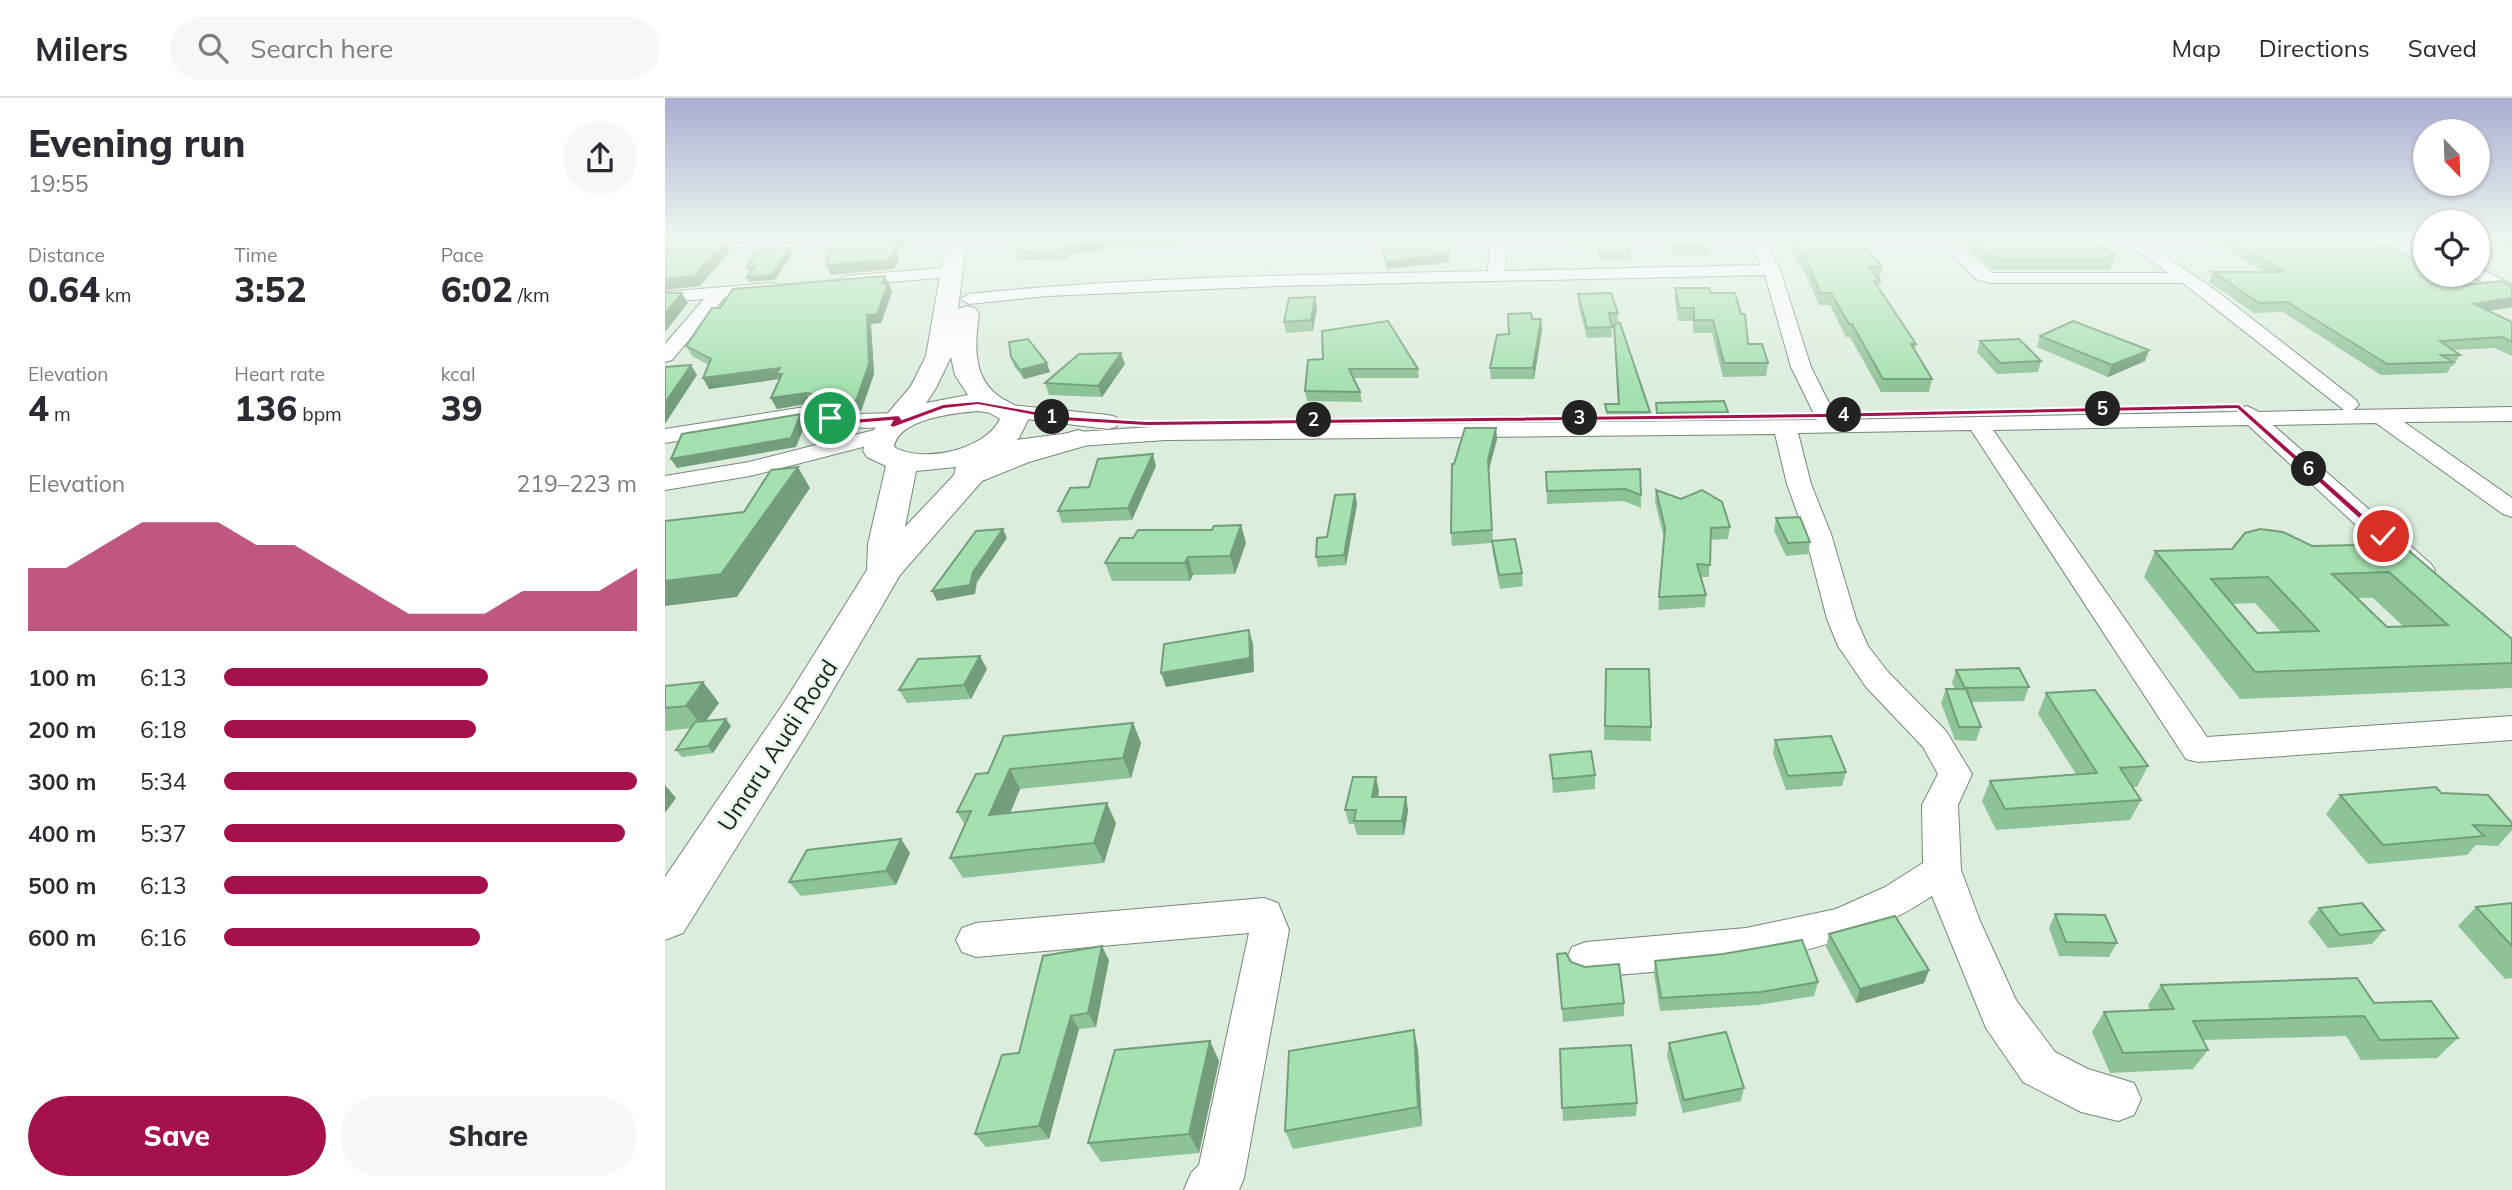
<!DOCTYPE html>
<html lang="en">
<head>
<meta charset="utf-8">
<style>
  :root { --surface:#fff; --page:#f7f7f7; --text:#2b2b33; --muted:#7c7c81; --line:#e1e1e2; --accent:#a5114d }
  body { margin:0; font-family:Mulish,sans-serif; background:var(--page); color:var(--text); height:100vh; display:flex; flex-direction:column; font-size:26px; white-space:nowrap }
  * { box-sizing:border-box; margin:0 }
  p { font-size:23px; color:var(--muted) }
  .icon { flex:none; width:38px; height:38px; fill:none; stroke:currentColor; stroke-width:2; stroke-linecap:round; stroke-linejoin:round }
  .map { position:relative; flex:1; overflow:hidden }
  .details { display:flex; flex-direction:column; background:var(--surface); width:665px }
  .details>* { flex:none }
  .needle { width:46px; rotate:157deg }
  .tools { position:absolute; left:1748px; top:21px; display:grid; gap:14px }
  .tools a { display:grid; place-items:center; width:77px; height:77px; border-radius:50%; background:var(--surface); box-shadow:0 2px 5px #0004; font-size:35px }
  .pin { position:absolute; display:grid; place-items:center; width:60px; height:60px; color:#fff; margin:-30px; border:4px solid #fff; border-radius:50%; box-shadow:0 2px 7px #0007 }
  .km { position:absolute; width:35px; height:35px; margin:-18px; border-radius:50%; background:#222; color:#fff; font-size:19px; line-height:35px; text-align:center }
  .round { display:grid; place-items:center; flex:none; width:74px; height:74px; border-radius:37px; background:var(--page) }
  .summary { display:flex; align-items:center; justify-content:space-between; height:119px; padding:0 28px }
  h1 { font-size:38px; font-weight:800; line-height:52px }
  .stats { display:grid; grid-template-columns:repeat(3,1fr); gap:10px; height:119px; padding:7px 28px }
  .stats div { display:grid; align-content:center }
  .stats b { font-size:35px; font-weight:800 }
  .stats small { font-size:19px; font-weight:400 }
  .stats p { font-size:19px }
  .chart { height:196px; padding:14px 28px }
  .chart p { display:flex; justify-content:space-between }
  .chart svg { width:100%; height:126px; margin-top:7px; fill:var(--accent); opacity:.7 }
  .primary-button { display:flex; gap:14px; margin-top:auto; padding:14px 28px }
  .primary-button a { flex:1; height:80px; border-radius:42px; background:var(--accent); color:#fff; font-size:28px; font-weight:800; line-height:80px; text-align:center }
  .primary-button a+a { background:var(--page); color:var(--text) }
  ul { padding:0 28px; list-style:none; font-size:23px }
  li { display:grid; grid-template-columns:112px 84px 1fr; align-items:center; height:52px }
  li i { height:18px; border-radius:9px; background:var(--accent) }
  header { display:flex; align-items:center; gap:42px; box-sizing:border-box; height:98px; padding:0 35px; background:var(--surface); border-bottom:2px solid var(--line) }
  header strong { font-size:33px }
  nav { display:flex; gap:38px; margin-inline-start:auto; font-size:24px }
  .search { width:490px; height:63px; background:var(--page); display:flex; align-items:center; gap:18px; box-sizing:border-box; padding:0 24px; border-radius:38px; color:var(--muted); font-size:26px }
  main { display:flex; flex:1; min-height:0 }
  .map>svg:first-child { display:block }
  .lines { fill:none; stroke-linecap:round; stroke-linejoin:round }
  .minor-casing { stroke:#778779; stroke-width:2 }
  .major-casing { stroke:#778779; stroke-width:2 }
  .minor { fill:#fff; fill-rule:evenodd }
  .major { fill:#fff; fill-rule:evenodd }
  .wall { fill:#8ec297; fill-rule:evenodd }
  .shaded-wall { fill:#749e7b }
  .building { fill:#a5e1b0; stroke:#749e7b; stroke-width:2; fill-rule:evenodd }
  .route { fill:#a5114d; stroke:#fff; stroke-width:2 }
  .labels { text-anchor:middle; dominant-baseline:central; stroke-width:5; stroke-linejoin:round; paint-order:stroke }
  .street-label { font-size:24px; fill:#1e251f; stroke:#e9fbec }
</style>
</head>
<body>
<header>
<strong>Milers</strong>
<div class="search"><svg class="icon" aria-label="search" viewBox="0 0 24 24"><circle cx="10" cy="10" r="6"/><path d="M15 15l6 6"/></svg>Search here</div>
<nav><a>Map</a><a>Directions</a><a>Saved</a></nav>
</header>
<main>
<section class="details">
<div class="summary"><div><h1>Evening run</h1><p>19:55</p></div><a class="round"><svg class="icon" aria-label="share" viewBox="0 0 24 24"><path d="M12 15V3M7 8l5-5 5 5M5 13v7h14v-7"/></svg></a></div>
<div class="stats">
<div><p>Distance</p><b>0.64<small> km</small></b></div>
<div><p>Time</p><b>3:52</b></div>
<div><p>Pace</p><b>6:02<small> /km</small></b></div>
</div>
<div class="stats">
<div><p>Elevation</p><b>4<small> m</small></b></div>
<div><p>Heart rate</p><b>136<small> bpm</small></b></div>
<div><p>kcal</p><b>39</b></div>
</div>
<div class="chart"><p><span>Elevation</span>219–223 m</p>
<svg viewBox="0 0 160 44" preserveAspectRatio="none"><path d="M0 44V22L10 22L20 14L30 6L40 6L50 6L60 14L70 14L80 22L90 30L100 38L110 38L120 38L130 30L140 30L150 30L160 22V44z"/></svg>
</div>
<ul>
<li><b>100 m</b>6:13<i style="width:64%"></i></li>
<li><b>200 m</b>6:18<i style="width:61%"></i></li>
<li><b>300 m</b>5:34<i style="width:100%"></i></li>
<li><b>400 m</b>5:37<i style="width:97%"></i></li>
<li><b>500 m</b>6:13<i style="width:64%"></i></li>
<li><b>600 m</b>6:16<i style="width:62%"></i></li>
</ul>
<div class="primary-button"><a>Save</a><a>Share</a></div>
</section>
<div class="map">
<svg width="1847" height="1092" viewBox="0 0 1847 1092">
  <rect width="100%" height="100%" fill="#dcedde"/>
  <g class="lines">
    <g class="minor-casing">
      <path id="minor" d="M169 138 175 140 177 143 175 146 105 155 77 149 0 155V145L77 139 105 145Z
        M825 138H841L840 173 1096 167 1082 138H1098L1115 172 1146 269 1170 317 1167 322 1572 314 1574 310 1582 308 1594 314 1679 312 1518 185H1326L1311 181 1270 138H1286L1327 175H1503L1453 138H1471L1549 191 1691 302 1694 307 1688 312 1847 309V323L1739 324 1847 400V419L1838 416 1711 325 1608 327 1766 466 1770 472 1766 478 1756 480 1746 478 1583 327 1328 332 1542 639 1847 618V642L1533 664 1521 661 1306 332 1133 335 1146 386 1166 436 1191 521 1203 548 1223 574 1281 633 1307 676 1293 707 1296 772 1315 823 1351 902 1390 954 1423 971 1469 985 1476 1001 1469 1017 1453 1023 1416 1014 1358 984 1321 930 1267 798C1165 867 1039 868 921 880L907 875 901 862 907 849 921 844 1081 830 1171 811 1220 789 1258 765 1257 707 1273 676 1258 649 1201 589 1173 548 1162 521 1140 436 1122 386 1110 336 501 342 413 348 312 361 304 359 300 354 304 349 312 347 413 334 501 328 1152 322 1126 269 1100 177 610 188 382 198 304 206 295 201 304 196C476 178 650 177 823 173Z
        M1731 138H1751L1760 142V153Z
        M288 169 296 174 294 178 180 188 171 183 180 178Z
        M1813 170 1847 186V198L1807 179 1806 177H1813Z
        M106 185 112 186 115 190 112 194 60 199 7 262 0 264V246L39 201 0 204V194Z
        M345 307 443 317 451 319 454 324 451 329 443 331 337 318 334 313 337 308Z
        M146 308 188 316 242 315 245 320 242 325C225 329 202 331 185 329 165 326 148 321 128 323L0 345V331Z
        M217 330 225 332 228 337 225 342 85 378 0 392V378L84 364Z
        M599 800 613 805 624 832 579 1080 574 1092H519L526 1075 534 1067 584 835 311 859 297 854 291 842 297 830 311 825Z"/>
    </g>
    <g class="major-casing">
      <path id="major" d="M282 138H302L293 211 302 208 310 210 314 215C310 246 306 282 338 301 349 307 356 309 364 320L354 340 331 356 413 332 423 335 428 341 423 347 364 364 317 383 235 477 150 623 18 835 0 842V779L120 603 202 472 203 446 221 368 202 359 198 353 201 341 246 288 261 258ZM286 259 290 277 303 297 261 305 271 290ZM313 313 325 315 335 321C320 352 258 366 229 349 233 321 289 315 313 313ZM291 369 289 377 240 429 251 373Z"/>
    </g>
    <use href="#minor" class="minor"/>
    <use href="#major" class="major"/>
  </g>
  <path class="wall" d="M83 138H150L105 142Z
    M357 138H561L559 140H515L507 150 443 151 405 156 400 161 354 162 351 154Z
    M607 138H780H778L784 164 722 171 714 139 608 143Z
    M903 138H957L965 154V161H935L932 146 904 147Z
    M1002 138H1039L1043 148V158H1007Z
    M1119 138H1207V139H1197L1196 145 1217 169 1215 180H1214L1215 183 1214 190 1251 246 1250 252 1267 281 1264 294H1216L1185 239H1181L1165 207H1154L1141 177 1123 150 1124 143Z
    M1289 138H1427L1425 142 1450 157 1445 172H1328Z
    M1542 138H1700L1799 187 1847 188V209L1823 213 1847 224V258L1830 250 1788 252 1795 257 1788 268H1786L1782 275 1716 277 1618 214 1589 215 1544 184 1548 174H1599Z
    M1813 138H1847V153Z
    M220 178 227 194 216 225 206 226 209 276 196 313 146 305 112 311 106 300 114 282V281L44 291 38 280 44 267 27 258 21 248Z
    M1010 190 1046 195 1083 246 1103 265 1101 278 1058 279 1047 235H1028V223H1013L1010 202Z
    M913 196 953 215V224L946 225 947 239 922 240 913 205Z
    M652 210 648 233 621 235 619 224Z
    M867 221 877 232 869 281H826L825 270 844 236Z
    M949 232 985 314V321H942L940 306H953Z
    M1375 238 1484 252 1480 263 1443 279 1372 249Z
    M1315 243 1376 263 1373 274 1332 276 1312 254Z
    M346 259 385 274 359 281 349 268Z
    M643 262 753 271 754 280H688L695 294 697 304 642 303 640 293Z
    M460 266 437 299 384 297 380 285Z
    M991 305 1063 314 1062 320 992 321Z
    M831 330 832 341 823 375 828 443 857 475 858 488 835 491 828 456 827 445 787 448 786 435 789 366Z
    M491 368 467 422 397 425 393 413 424 389Z
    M975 371 976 410 959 403 882 406 881 374Z
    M991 392 1065 429 1063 441 1045 442 1044 479H1035L1041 497 1040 509 993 512 999 440 990 404Z
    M690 396 692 406 681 467 653 469 651 459 662 439Z
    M1111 420 1145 444 1143 456 1121 458 1109 433Z
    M576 427 581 445 570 476 528 477 525 483H447L440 465 468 440 547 432Z
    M1736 446 1847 541V590L1575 601 1479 479 1490 453ZM1693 500H1708L1739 529H1722ZM1590 505 1616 534 1592 535 1567 506Z
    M322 571 306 601 242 605 234 592Z
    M941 571 986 629V643L939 642Z
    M1291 572 1364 589 1359 603 1306 604 1316 629 1311 643 1290 642 1276 605 1281 591H1290L1287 585Z
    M38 584 54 605 41 623 66 628 48 655 17 659 11 652 27 630 0 633V589Z
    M1381 595 1483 668 1472 689H1468L1476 702 1465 722 1331 732 1317 703 1325 683 1411 676 1373 616Z
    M468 625 476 645 466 680 355 691 345 715 451 725 439 765 298 780 285 760 300 727 292 714 323 675Z
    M1110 642 1181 674 1177 688 1121 692 1108 656Z
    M885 657 930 677V691L888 695Z
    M714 693 713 699H741L743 713 739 737H692L689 726H684L680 712Z
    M1776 695 1847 725V732L1833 748 1811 747 1802 757 1703 766 1661 716 1675 697Z
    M236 741 245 755 231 787 136 798 124 784Z
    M1847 805V880L1840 881 1793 828 1811 809Z
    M1654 810 1719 832 1707 846 1663 850 1643 824Z
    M1390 816 1452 845 1444 859 1394 858 1384 830Z
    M1164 836 1264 872 1259 885 1191 905 1161 849Z
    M892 856 906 864 959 905V918L898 924Z
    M444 862 431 929 414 931 384 1041 321 1049 310 1036 354 955Z
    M990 863 1153 884 1149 898 1093 907 995 913 989 876Z
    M1496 887 1709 905 1793 940 1772 960 1696 962 1681 938 1538 942 1543 952 1528 971 1445 975 1427 934 1439 914 1485 912 1483 907Z
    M545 943 554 963 534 1055 436 1064 423 1045Z
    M1004 945 1079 990 1076 1003 1018 1015 1002 958Z
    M895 951 972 1005 971 1018 898 1023Z
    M753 952 757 1028 628 1051 620 1033Z"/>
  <path class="shaded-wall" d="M0 138H63L0 143Z
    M103 138H150L105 142Z
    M235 138H242L238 150 232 151 234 161 229 171 166 177 161 167Z
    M508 138H514L515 140 507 150 505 142Z
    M59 143 65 153 35 188 0 192V181Z
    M441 143 443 151 405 156 400 161 397 153 402 148Z
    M125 150 128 155 110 182 84 184 82 179Z
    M7 152 0 163V153Z
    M784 156V164L722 171 721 163Z
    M90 168 92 173 84 174 82 169Z
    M220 178 227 194 216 225 206 226 209 276 196 313 191 303 202 217Z
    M17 195 23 205 0 234V216Z
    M650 199 652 210 648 233 646 222Z
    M1847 200V209L1803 216 1809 206Z
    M876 221 877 232 869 281 868 270Z
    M1484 252 1480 263 1443 279 1447 267Z
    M456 255 460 266 437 299 433 288Z
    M382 265 385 274 359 281 355 272Z
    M26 267 32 277 0 326V305Z
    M115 270 120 280 117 287 114 281 44 291 38 280Z
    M141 295 146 305 112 311 106 300Z
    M136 316 141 325 131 349 12 370 6 361Z
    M831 330 832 341 823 375 828 445 823 362Z
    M488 356 491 368 467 422 463 410Z
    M133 369 145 390 72 499 0 508V483Z
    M690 396 692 406 681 467 679 457Z
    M576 427 581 445 570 476 565 458Z
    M338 431 342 440 312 484 310 496 272 503 267 493 308 474Z
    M523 459 528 477 525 483 520 465Z
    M584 532 588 546 589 574 501 589 496 575Z
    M315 558 322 571 306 601 299 587Z
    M38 584 54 605 37 628 21 608Z
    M61 621 66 628 48 655 43 648Z
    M468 625 476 645 466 680 458 660Z
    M345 671 355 691 336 737 324 717Z
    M711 679 714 693 710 713 707 699Z
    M0 687 11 700 0 715Z
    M741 699 743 713 739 737 737 723Z
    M442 705 451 725 439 765 429 745Z
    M236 741 245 755 231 787 221 773Z
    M437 848 444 862 431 929 423 915Z
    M1264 872 1259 885 1191 905 1195 891Z
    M406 918 414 931 384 1041 374 1028Z
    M749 932 753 952 757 1028 753 1009Z
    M545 943 554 963 534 1055 524 1036Z"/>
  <path class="building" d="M171 138H235L234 140 227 141 229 151 225 162 161 167 168 139Z
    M357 138H508L505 142 441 143 402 148 397 153 351 154Z
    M714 138H778L784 156 721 163Z
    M904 138H957L965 154 935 155 932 140 904 141Z
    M1005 138H1039L1043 148H1008Z
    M1130 138H1196L1197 140H1192L1217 169H1204L1215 183H1209L1251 246H1246L1267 281H1218L1187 226H1184L1166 195H1155L1143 165 1124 139H1131Z
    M1304 138H1418L1450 157 1444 158 1448 161H1331Z
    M1560 138H1700L1760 167V177H1779L1799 187 1837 183 1847 188V200L1809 206 1847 224V244L1837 239 1775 243 1795 257H1776L1788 264 1722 266 1622 204 1594 205 1548 174H1618Z
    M59 143 30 178 0 181V160L7 152 0 153V148Z
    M125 150 107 177 82 179 90 168 82 169 94 152Z
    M220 178 217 186 223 185 212 216 202 217 204 266 191 303 141 295 106 300 117 276H111L115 270 38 280 46 261 21 248 47 210H55L68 191Z
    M1010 190H1044L1046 195H1070L1076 216H1080L1083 246H1097L1103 265H1059L1048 222H1029V210H1014Z
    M0 195H17L0 216Z
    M946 195 953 215H944L947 229 922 230 913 196Z
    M650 199 646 222 619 224 624 200Z
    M866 215 867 221H876L868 270H825L832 237 844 236 843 216Z
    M723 223 753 271H684L695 294 640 293 643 262 658 261 657 233Z
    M1408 223 1484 252 1447 267 1375 238Z
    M955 225 985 314H942L940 306H954L949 226Z
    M363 241 382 265 355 272 346 259 344 244Z
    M1354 241 1376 263 1335 265 1315 243Z
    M456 255 433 288 380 285 414 256Z
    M26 267 0 305V269Z
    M1059 303 1063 314 992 315 991 305Z
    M136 316 126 340 6 361 17 336Z
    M800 330H831L823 362 827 432 786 435 787 366H789Z
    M488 356 463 410 393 413 405 390 424 389 433 361Z
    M133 369 56 476 0 483V423L79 414 106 372Z
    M975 371 976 397 960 391 882 393 881 374Z
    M991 392 1016 401 1037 392 1057 404 1065 429 1046 430 1045 467 1032 466 1041 497 994 499 1000 430Z
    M690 396 679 457 651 459 652 440 662 439 670 397Z
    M1135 419 1145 444 1123 445 1111 420Z
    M576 427 565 458 523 459 520 465H440L455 440H468L473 432H547L549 428Z
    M338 431 308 474 305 487 267 493 311 433Z
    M1595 431 1618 434 1647 448 1736 446 1847 541V565L1590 574 1490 453 1567 451 1580 435ZM1724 474 1783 527 1722 529 1667 476ZM1603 479 1654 533 1592 535 1546 481Z
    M850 441 857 475 834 477 827 443Z
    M584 532 585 560 496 575 499 546Z
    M315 558 299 587 234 592 253 561Z
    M1354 570 1364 589 1300 590 1291 572Z
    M941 571H984L986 629 940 628Z
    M38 584 21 608 0 610V588Z
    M1281 591H1301L1316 629H1294Z
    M1430 592 1483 668 1455 670 1476 702 1340 711 1325 683 1432 675 1381 595Z
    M61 621 43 648 11 652 30 624Z
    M468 625 458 660 345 671 324 717 442 705 429 745 285 760 306 713 292 714 311 676 323 675 339 638Z
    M1166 638 1181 674 1123 678 1110 642Z
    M926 653 930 677 888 681 885 657Z
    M688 679H711L707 699H741L737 723H689L691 712H680Z
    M1771 689 1776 695 1823 697 1847 725V728L1808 727 1819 738 1718 747 1675 697Z
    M236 741 221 773 124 784 142 752Z
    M1697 805 1719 832 1675 837 1654 810Z
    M1847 805V848L1811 809Z
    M1390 816 1440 817 1452 845 1401 844Z
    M1230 818 1264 872 1195 891 1164 836Z
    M1137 842 1153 884 1096 894 996 900 990 863 1058 856Z
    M437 848 423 915 406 918 374 1028 310 1036 337 957 354 955 378 858Z
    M901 855 906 864 920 869 954 866 959 905 897 911 892 856Z
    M1692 880 1709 905 1766 903 1793 940 1715 942 1699 918 1528 923 1543 952 1458 955 1439 914 1509 911 1496 887Z
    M749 932 753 1009 620 1033 624 953Z
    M1061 934 1079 990 1019 1002 1004 945Z
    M545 943 524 1036 423 1045 450 952Z
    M966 947 972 1005 897 1010 895 951Z"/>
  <linearGradient id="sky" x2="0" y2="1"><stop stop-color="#a9acd1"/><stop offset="0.48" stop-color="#eff7f0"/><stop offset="1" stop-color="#eff7f0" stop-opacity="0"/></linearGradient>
  <rect width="1847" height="290" fill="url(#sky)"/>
  <path class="route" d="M313 303 397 318 482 323 1159 315 1574 306 1723 438 1715 440 1572 311 1159 320 482 328 397 323 313 307 279 311 228 330 224 328 227 323 188 326 161 320 165 317 188 321 234 317 237 321 278 306Z"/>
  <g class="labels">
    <g class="street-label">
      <text transform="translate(112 647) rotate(-57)">Umaru Audi Road</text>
    </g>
  </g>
</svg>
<div class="tools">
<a><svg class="needle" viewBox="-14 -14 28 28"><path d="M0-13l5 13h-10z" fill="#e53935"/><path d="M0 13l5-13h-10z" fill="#7c7c81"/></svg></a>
<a><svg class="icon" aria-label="locate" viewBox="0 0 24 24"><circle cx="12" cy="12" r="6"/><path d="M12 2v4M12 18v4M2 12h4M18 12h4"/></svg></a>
</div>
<div class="pin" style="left:165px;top:320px;background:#1e9e55"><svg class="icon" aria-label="arrive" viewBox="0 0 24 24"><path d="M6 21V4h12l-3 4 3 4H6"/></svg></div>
<div class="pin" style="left:1718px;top:438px;background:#d93025"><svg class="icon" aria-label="check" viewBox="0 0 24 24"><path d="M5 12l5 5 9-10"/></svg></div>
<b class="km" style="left:387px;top:319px">1</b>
<b class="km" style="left:649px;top:322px">2</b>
<b class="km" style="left:915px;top:320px">3</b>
<b class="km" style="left:1179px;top:317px">4</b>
<b class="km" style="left:1438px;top:311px">5</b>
<b class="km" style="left:1644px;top:371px">6</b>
</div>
</main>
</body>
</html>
